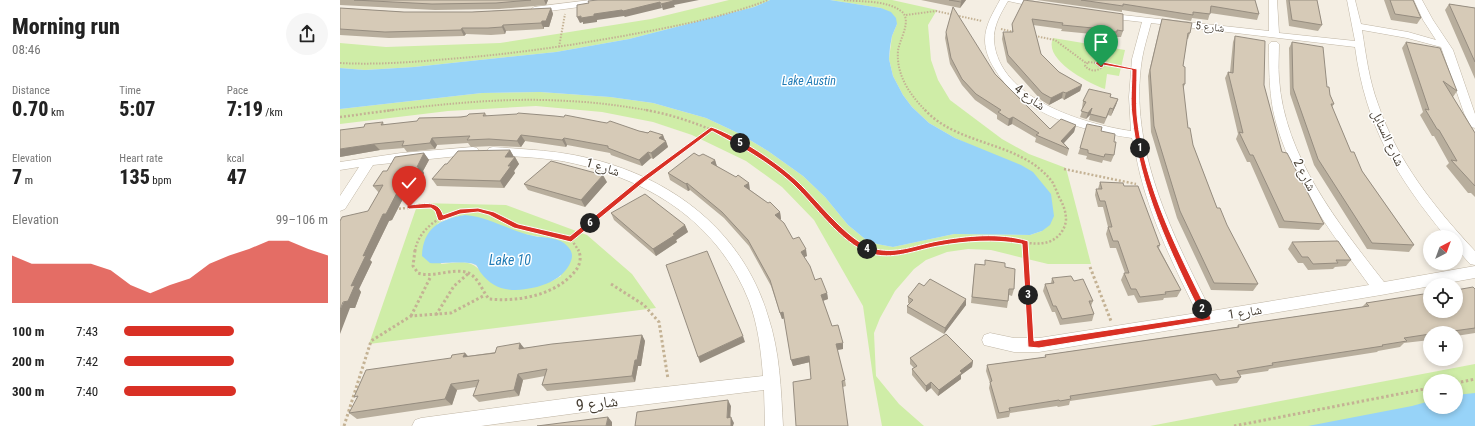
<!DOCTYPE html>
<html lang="en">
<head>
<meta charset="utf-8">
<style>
  :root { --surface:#fff; --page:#f6f6f6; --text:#222; --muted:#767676; --accent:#d93025 }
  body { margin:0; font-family:"Roboto Condensed","Noto Naskh Arabic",sans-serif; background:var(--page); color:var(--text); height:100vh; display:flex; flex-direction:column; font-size:15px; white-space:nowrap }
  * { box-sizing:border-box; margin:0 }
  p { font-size:13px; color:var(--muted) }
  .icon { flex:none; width:22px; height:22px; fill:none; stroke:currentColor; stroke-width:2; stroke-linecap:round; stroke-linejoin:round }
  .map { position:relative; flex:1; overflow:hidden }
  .drawer { display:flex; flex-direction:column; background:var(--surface); width:340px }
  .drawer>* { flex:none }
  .needle { width:26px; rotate:41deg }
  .fabs { position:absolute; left:1083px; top:230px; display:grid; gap:8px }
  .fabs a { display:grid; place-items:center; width:40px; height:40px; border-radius:50%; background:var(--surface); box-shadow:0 2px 6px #0003; font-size:20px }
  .pin { position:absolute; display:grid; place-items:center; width:34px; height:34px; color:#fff; margin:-41px -17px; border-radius:50% 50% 50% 0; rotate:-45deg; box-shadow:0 0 4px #0007 }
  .pin .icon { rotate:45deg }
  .km { position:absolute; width:20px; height:20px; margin:-10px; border-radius:50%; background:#222; color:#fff; font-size:11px; line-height:20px; text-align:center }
  .round { display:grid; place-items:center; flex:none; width:42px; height:42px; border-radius:21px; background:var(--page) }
  .summary { display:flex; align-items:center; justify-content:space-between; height:68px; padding:0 12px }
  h1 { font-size:22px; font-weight:800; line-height:30px }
  .metrics { display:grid; grid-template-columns:repeat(3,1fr); gap:6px; height:68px; padding:4px 12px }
  .metrics div { display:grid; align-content:center }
  .metrics b { font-size:20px; font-weight:800 }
  .metrics small { font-size:11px; font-weight:400 }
  .metrics p { font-size:11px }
  .chart { height:112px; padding:8px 12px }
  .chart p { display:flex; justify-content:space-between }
  .chart svg { width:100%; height:72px; margin-top:4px; fill:var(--accent); opacity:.7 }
  ul { padding:0 12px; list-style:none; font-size:13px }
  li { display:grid; grid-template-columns:64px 48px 1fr; align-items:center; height:30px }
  li i { height:10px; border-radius:5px; background:var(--accent) }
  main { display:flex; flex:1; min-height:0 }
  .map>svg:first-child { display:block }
  .green { fill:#cfeda7; fill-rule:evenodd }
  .water { fill:#97d3f8 }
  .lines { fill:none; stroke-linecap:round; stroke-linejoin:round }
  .street-casing { stroke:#c0b6a5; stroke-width:1 }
  .path-far2 { stroke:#c4b294; stroke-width:2; stroke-dasharray:1.5 1.5; stroke-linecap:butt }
  .path-far1 { stroke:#c4b294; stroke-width:2.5; stroke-dasharray:2 2; stroke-linecap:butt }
  .path { stroke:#c4b294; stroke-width:3; stroke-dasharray:2.5 2.5; stroke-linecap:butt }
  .street { fill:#fff; fill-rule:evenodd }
  .wall { fill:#b8ae9d }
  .shaded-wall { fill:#968d80 }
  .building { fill:#d6cab7; stroke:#968d80 }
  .route { fill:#d93025; stroke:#fff }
  .labels { text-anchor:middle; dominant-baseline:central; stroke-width:3; stroke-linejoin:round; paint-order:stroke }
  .far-street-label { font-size:11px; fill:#463e33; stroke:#fff }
  .far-water-label { font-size:12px; font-style:italic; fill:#1f7ab5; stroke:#fff }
  .street-label { font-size:13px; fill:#463e33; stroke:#fff }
  .water-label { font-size:14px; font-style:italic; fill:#1f7ab5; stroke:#fff }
  .near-street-label { font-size:16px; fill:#463e33; stroke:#fff }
</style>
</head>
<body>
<main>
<section class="drawer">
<div class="summary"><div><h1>Morning run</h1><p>08:46</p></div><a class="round"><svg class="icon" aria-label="share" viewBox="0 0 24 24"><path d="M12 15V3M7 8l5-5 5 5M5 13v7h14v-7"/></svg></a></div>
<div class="metrics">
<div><p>Distance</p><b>0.70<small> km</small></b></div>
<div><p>Time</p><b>5:07</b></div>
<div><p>Pace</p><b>7:19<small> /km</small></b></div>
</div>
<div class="metrics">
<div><p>Elevation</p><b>7<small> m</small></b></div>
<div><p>Heart rate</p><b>135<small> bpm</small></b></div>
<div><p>kcal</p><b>47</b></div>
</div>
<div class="chart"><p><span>Elevation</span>99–106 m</p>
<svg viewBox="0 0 160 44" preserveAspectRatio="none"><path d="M0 44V15L10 20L20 20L30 20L40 20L50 24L60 33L70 38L80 33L90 29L100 20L110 15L120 11L130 6L140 6L150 11L160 15V44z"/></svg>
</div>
<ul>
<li><b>100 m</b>7:43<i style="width:54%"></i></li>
<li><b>200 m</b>7:42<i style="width:54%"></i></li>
<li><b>300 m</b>7:40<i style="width:55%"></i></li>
</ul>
</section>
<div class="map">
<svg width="1135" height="426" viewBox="0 0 1135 426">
  <rect width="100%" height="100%" fill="#f4eee3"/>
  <path class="green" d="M389 0H430L414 7 289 39 216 52 74 67 25 70 0 68V43L46 47 160 43 311 19Z
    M490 0H552L597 10 588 25 591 60 598 80 610 100 662 139 689 154 726 168 751 264H708L651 250 628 249 607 252 586 260 574 269 555 291 540 318 534 333 536 376 559 404 584 426H542L533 377 523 306 474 220 442 187 406 161 352 135 313 122 262 112 196 106 108 111 0 124V109L142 93 200 92 270 97 313 103 366 118 398 133 428 151 463 176 485 197 508 225 525 239 537 244 553 247 614 234 690 235 702 231 639 149 615 138 589 123 572 107 563 95 553 76 549 59 552 36 557 24 541 8Z
    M713 38 785 50 779 76 767 74 765 89C749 83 703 60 713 38Z
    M78 203 166 205 247 235 292 274 316 308 29 344ZM125 215 178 233 213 239 221 276 212 281 191 288 141 272C131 258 116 263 101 264L97 224 106 219Z
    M1135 364V426H810ZM1090 381H1116V407H1090Z"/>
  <path class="water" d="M430 0H490L541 8 551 12 556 18 557 24 552 36 550 47 549 59 553 76 563 95 572 107 589 123 615 138 681 165 693 172 711 194 714 216 710 225 702 231 690 235 614 234 553 247 537 244 525 239 508 225 485 197 463 176 428 151 398 133 366 118 313 103 270 97 200 92 142 93 0 109V68L25 70 74 67 216 52 289 39 414 7Z
    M125 215C149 217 170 231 194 236 204 238 215 237 224 243 230 248 234 253 231 261 223 283 193 290 172 290 158 289 149 283 141 273 139 271 138 267 136 265 128 260 100 264 90 263L82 256C83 228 100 219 125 215Z
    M1135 393V426H968L1072 406 1090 401V407H1116V395Z"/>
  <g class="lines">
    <g class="street-casing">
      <path id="street" d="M250 0H274L270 3 194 13 190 10 194 7Z
        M660 0H687L703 3 704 5 700 8 668 1C661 13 653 26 654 41 659 99 744 124 791 131L789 97 792 59 802 22 767 18 762 15 764 13 929 31V0H937L939 33 1015 41 1007 0H1015L1021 24 1068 32 1096 40 1083 20 1074 0H1082L1093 20 1113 50 1135 114V128L1131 127 1124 113 1101 47 1067 38 1022 30C1026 55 1029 80 1038 104 1057 161 1095 208 1135 251V265L1130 264 1116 248V237H1106C1056 176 1026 127 1015 47L811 23C808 35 804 47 802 59 788 147 832 234 871 311L1029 285C992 234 946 173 933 110 929 88 929 67 929 44L931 42H937L939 44C939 55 938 67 939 78 944 156 998 223 1044 282L1135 266V278L1041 295 699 352H674L644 345 642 340 644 335 650 333 674 338H699L857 313C835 268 812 222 800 174 797 162 795 150 792 138 743 131 681 115 654 68 649 60 645 50 645 40 645 25 653 13 660 0Z
        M133 147 137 148 139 151 137 154 33 165 5 209 0 211V196L19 167 0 170V162L61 153Z
        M153 147C180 149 207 150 234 155 324 172 401 226 428 316 440 352 441 389 443 426H425L424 390 252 411 141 426H72L75 420 81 418 252 395 423 376C421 351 418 325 409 301 379 225 314 182 236 164 220 160 202 158 185 157 173 156 160 157 149 154L147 151 149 148Z"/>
    </g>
    <path class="path-far2" d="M504 0C522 2 546 0 561 11 573 20 559 40 558 51 556 75 570 95 586 111
      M566 15 596 11 642 21
      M661 29 674 32
      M695 36 715 40 746 63
      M219 47 225 14
      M748 62 757 63 761 68C755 72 750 71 745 66Z
      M0 63C37 65 73 62 109 59 173 54 236 45 299 33 342 25 387 16 428 0
      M760 63 784 67
      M44 111C104 104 166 97 227 101 255 102 283 106 312 111"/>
    <path class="path-far1" d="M306 110C360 120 412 145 453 181 479 204 499 241 533 251
      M0 117 53 110
      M724 169 796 184
      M311 174 371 129
      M55 209 93 206 98 209 100 219
      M231 239 291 189
      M686 242V251
      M75 251C79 223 116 205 142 212 156 215 168 224 182 228 196 232 211 232 224 236L231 239 239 251
      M567 251C594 245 620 238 648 238 665 238 694 247 708 242 718 239 725 230 726 220 726 211 723 204 719 197 717 192 715 187 713 183 683 141 619 147 585 110"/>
    <path class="path" d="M75 250 73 266 78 273C95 279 120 264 133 276 140 282 143 292 149 299 179 302 217 295 236 270 240 265 242 256 238 250
      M530 250 547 253 572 250
      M686 250 690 332
      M750 267 771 321
      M271 284 304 305 319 322 328 379
      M96 315 114 286 129 273
      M71 316 91 276
      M1116 383 1135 379
      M4 426 31 341 71 316 111 313 145 295
      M894 426 1090 388"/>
    <use href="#street" class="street"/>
  </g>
  <path class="wall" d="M0 0H208L206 5 159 9 95 10 0 5Z
    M581 0H626L620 8Z
    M684 0 783 31 781 37H776L775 39 762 37V35L721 31 722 29 693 25 701 54 719 72 742 85 740 91 724 100 722 98 709 105 701 100 667 62 662 39 663 32H672V24Z
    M697 0H915L919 14 917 20 870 13 868 20 852 18 851 21 782 10V12Z
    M946 0H977L982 25 978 31 949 26Z
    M1044 0H1073L1081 18 1077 24 1051 20Z
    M1109 4 1135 8V79L1105 10Z
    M0 8 64 12H132L211 8 213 14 209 27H204V29L166 31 165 34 151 35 126 34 124 36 49 38 0 35Z
    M822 19 850 33 848 39H847L843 66 845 84 843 89 848 128 853 145 877 208 918 284 913 291 871 290 837 218 811 132 808 76 820 26Z
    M606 32 655 74 710 129 736 125 734 132 724 143 729 149 727 156 695 142 696 138 672 124 668 126 657 119V115L635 100 622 85 610 64 605 38Z
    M895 36 924 85 942 152 984 224 979 230 939 228 910 162H907L896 139 898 134 885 78 888 72H890L893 42Z
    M952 42 987 87 994 104 992 107 1011 152 1022 171 1074 245 1069 252 1027 249 974 165 950 94 949 48Z
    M1066 42 1117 91 1113 97 1135 133V197L1131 193H1128L1106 166 1109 163 1094 136H1092L1080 115 1083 112 1062 48Z
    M771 94 770 97 778 99 776 105 771 116 768 115 764 124 749 120 750 115 746 119 740 117 743 108H742L743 101Z
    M145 113 147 116 299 131 323 135 328 147 313 159 311 158 302 166 271 155 270 153 227 145 226 147 185 141 181 147 153 146 131 147 128 143 97 145 95 149 67 152 64 148 40 150 0 157 24 127 43 122 44 125 127 116Z
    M762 127 761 131 774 142V155L771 162 763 160 762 163 746 159 747 156 738 154 740 148Z
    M170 150 174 157H175L179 164 174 171 175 173 164 188 97 186 92 179 107 164Z
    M84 153 89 160 83 171 84 173 76 189H68L52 220 49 221 30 260 32 262 19 289 21 292 15 308H10L28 211 39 193 33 186 47 171Z
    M359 156 375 160 377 166 410 190 440 212 441 219H440L453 239 467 256 464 257 475 280 487 293 488 299 483 301 492 326 503 349 497 350 505 380 506 386 503 387 471 379 470 362 453 366 444 318 442 319 431 286 409 246 384 218 350 190 348 191 330 180 328 173Z
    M267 182 245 207 188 190 184 184Z
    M760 182 784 186 820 245 819 248 841 290 837 297 824 298 823 300 798 303 794 295 788 296 781 280 784 273H785L776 248H770L766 234 768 227 763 207H758L755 195 756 189H758Z
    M271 213 345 225 348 232 336 240 337 242 316 256 274 220Z
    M952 242 1011 260 1006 266 995 267 993 269 968 270 963 263H958L948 249Z
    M645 260 665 267 674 289 672 296 669 295 667 308 631 303 635 264 645 265Z
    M712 278 734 281 753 301 751 306 754 314 752 321 720 325 715 312H712L703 291 705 284 711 283Z
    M584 286 626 299V305L604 334 567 313V306L570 304 568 303V297Z
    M1135 289V333L1116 336V333H1090V340L1064 343 1060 347 1038 351 1037 352 929 369 928 371 900 375 901 377 897 383 876 386 872 380 730 401 729 405 718 407 717 406 670 413 669 417 657 419 649 388 650 383 646 371 647 365 705 357V355L897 327 898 325 1022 307 1026 303Z
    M302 335 305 341 301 366H298L295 382 207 391 202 385 205 376 183 380 179 396 139 402 133 396 136 387 117 390 112 405 17 419 9 413 111 358 125 353 128 356 184 348Z
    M570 358 633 361 632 367 621 375V379L598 396 591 388 586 392 572 375V369L574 368 570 364Z"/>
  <path class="shaded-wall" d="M204 0H208L206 5Z
    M333 0H359L334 5 335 7 323 10 321 4Z
    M622 0H626L620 8 621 2Z
    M320 2 322 8 285 17 284 16 257 20V22L243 24V22L240 23 237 17Z
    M211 8 213 14 209 27H204V29L201 23Z
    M163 25 166 31 165 34 162 27Z
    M122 28 126 34 124 36 121 30Z
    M742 85 740 91 724 100 726 93Z
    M723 92 722 98 709 105 711 98Z
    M778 99 776 105 771 116 773 109Z
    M752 108 750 115 746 119 748 113Z
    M673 117 672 124 668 126 669 119Z
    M736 125 734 132 721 146V141Z
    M181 135 185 141 181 147 177 141Z
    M323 135 325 141H326L328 147 313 159 311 153 319 138Z
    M92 138 97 145 95 149 90 143Z
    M224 138 227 145 226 147 222 140Z
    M34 144 40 150 0 157V149Z
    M170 150 174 157 169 164 165 157Z
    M308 152 311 158 302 166 299 160Z
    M84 153 89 160 83 171 84 173 76 189 71 182 77 167Z
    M175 157 179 164 174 171 175 173 164 188 160 181 168 166Z
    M375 160 377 167 371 163Z
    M263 175 267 182 245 207 241 200Z
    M62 183 68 189 52 220 49 221 30 260 32 262 19 289 21 292 15 308H10L0 334V310L11 286 23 256 43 214Z
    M347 183 350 190 348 191 346 184Z
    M409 183 410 190 406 193 404 186Z
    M440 212 441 219 436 221 435 215Z
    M345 225 348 232 336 240 337 242 316 256 313 249Z
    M466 249 467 256 462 258 461 252Z
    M487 293 488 299 482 301 481 295Z
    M626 299V305L604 334 605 328Z
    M443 312 445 318 442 319 440 313Z
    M302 335 305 341 301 366H298L295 382 292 376 295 360Z
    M403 336 405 342 360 363 358 357Z
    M180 343 185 349H179Z
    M503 343V349L497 350 496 344Z
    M125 353 130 359 123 357Z
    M469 356 470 362 453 366 451 360Z
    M633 361 632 367 621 375V379L598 396 599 390 620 371Z
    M178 374 183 380 179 396 174 390Z
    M591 382V388L586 392V386Z
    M111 384 117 390 112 405 105 399Z
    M388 400 391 406 390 423 387 418Z
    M268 417 272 422V426H266Z
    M391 417 394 423 393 426H391Z"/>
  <path class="building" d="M14 0H191L156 3 92 4Z
    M258 0H333V1L321 4 320 2 283 11 282 10 254 14V16L241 18V16L237 17V5L249 3 248 1Z
    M609 0H622L621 2Z
    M684 0 783 14V31L777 30V32L763 31V29L722 25 723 23 692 19 701 54 719 72 742 85 726 93 723 92 711 98 702 93 668 55 663 32H673L672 24Z
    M741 0H915L919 14 871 6 870 14 853 12V15L783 4V6Z
    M949 0H977L982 25 952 20Z
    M1050 0H1073L1081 18 1055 14Z
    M1109 4 1135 8V62Z
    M613 7 655 74 710 129 721 119 736 125 721 141 729 149 696 135 699 133 673 117 669 119 658 112 661 110 636 94 622 79 611 58 606 32Z
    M0 8 64 12H132L211 8 206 21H202L201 23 163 25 162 27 148 28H122L121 30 45 32 0 29Z
    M822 19 852 23 850 33H848L843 66 845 67V84H843L848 128H850L853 145 877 208H880L887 225 918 284 874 283 840 211 814 126 810 70Z
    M895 36 925 41 924 85 942 152 947 153 984 224 944 221 913 155H910L899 132 903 133 888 72 893 73Z
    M952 42 983 47 987 87H989L990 95 994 104H991L1011 152H1014L1022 171 1074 245 1032 243 978 159 953 88Z
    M1066 42 1100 48 1117 91 1103 81 1135 133V186L1111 160 1117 161 1099 130 1097 129 1085 109 1089 110Z
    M749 89 771 94 770 97 778 99 773 109 770 108 766 118 750 114 752 108 748 113 741 111 746 102 743 101Z
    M145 113 143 116 177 114 178 113 215 116 224 117 225 115 261 122 267 123 270 121 299 131 308 133 310 131 323 135 319 138 326 141 311 153 308 152 299 160 268 148V146L224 138 222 140 181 135 177 141 149 139 127 140 130 136 92 138 90 143 62 146 64 141 34 144 0 149V130L24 127 25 124 43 122 41 125 77 121 79 118 121 117 127 116 129 114Z
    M747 124 762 127 761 131 775 134 774 142H776L774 155 765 154 764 157 748 153V150L740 148Z
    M170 150 165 157H175L168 166H171L160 181 92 179 105 164H107L118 151Z
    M84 153 77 167H79L71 182 62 183 46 214H43L23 256 26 255 11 286 15 285 8 301 3 302 0 310V221L2 217 28 211 43 185 33 186 43 171H47L55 157Z
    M354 153 359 156 363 154 375 160 371 163 396 177 398 175 409 183 404 186 428 203 430 202 440 212 435 215 444 223 453 239 459 237 466 249 461 252 470 266 475 280 481 278 487 293 481 295 492 326 498 325 503 343 496 344 505 380 502 381 508 426H456L453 382 471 379 469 356 451 360 443 312 440 313 430 280 408 240 382 212 347 183 346 184 328 173Z
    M211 161 263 175 241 200 184 184Z
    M760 182 783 183 784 186H798L820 245 817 246 841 290 825 292 826 294 800 297 796 289H791L784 273H789L778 241H773L768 227H772L765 201H760L756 189H762Z
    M305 194 345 225 333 234 335 235 313 249 271 213Z
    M998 241 1011 260H996L998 263 973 264 968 257H962L952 242Z
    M367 251 403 336 358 357 326 265Z
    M645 260 665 263V267L675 269 674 289H669L668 301 632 297 635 264 645 265Z
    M731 276 734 281 743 279 753 301H749L754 314 722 319 716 306H713L705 284 714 283 712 278Z
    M590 279 626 299 605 328 567 306 573 300 568 297 579 283 584 286Z
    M1133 287 1135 289V328L1099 333H1090V334L1064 338 1067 341 1042 345 1043 346 932 363 933 365 897 371 901 377 880 380 876 374 730 396 731 399 720 401 719 400 669 408 670 411 659 413 650 382 652 381 647 365 706 357 705 355 899 327 898 325 1029 306 1026 303 1090 293V311H1116V290Z
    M606 334 633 361 620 371 622 373 599 390 591 382 586 386 572 369 577 366 570 358Z
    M302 335 297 360H295L292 376 202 385 207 369 178 374 174 390 133 396 139 380 111 384 105 399 9 413 18 396 14 397 26 370 111 358 112 355 125 353 123 357 155 353 157 347 180 343 179 349 212 344Z
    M388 400 387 418 391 417V426H295L297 412Z
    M268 417 266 426H197Z"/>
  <path class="route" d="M758 61 797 69C797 84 796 100 797 115 804 188 839 253 871 318L870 320 699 348 688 347 682 244C654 239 626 241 598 246 575 250 552 261 529 253 501 243 475 205 453 184 429 162 400 146 372 131L304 182 231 242 174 228 149 215 138 212 120 214 100 221 98 220 95 211 91 208 69 209 66 207 69 205C83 204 98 199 103 215L120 209 138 208 154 212 178 224 230 236 300 179 371 127C398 136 438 163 458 182 477 200 508 241 532 248 555 255 576 245 598 241 626 236 659 232 688 241L694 341 862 316C830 252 799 187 792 115 790 101 792 85 792 70L763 65 764 66 761 68 755 63Z"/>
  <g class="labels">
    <g class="far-street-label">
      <text transform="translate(870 27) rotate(6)">شارع 5</text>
    </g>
    <g class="far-water-label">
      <text x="469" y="81">Lake Austin</text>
    </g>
    <g class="street-label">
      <text transform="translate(690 97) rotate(36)">شارع 4</text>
      <text transform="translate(1048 138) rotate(65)">شارع السنابل</text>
      <text transform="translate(263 167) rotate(17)">شارع 1</text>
      <text transform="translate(965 175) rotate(63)">شارع 2</text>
      <text transform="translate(905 312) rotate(-9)">شارع 1</text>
    </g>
    <g class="water-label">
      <text x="170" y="260">Lake 10</text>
    </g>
    <g class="near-street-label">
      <text transform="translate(257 403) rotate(-7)">شارع 9</text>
    </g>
  </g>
</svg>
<div class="fabs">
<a><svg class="needle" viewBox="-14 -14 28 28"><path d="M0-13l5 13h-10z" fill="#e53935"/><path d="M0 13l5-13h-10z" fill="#767676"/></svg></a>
<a><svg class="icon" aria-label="locate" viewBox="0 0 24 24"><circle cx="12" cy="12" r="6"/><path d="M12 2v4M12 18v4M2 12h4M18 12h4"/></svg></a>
<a>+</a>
<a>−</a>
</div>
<div class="pin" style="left:761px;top:66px;background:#1e9e55"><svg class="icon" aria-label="arrive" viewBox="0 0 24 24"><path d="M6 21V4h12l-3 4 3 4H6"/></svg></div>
<div class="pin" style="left:69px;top:207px;background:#d93025"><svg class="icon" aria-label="check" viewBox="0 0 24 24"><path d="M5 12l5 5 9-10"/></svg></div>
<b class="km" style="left:800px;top:148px">1</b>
<b class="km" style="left:862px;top:309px">2</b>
<b class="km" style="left:688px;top:295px">3</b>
<b class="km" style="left:527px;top:249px">4</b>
<b class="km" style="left:400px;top:143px">5</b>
<b class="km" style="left:250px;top:223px">6</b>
</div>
</main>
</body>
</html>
